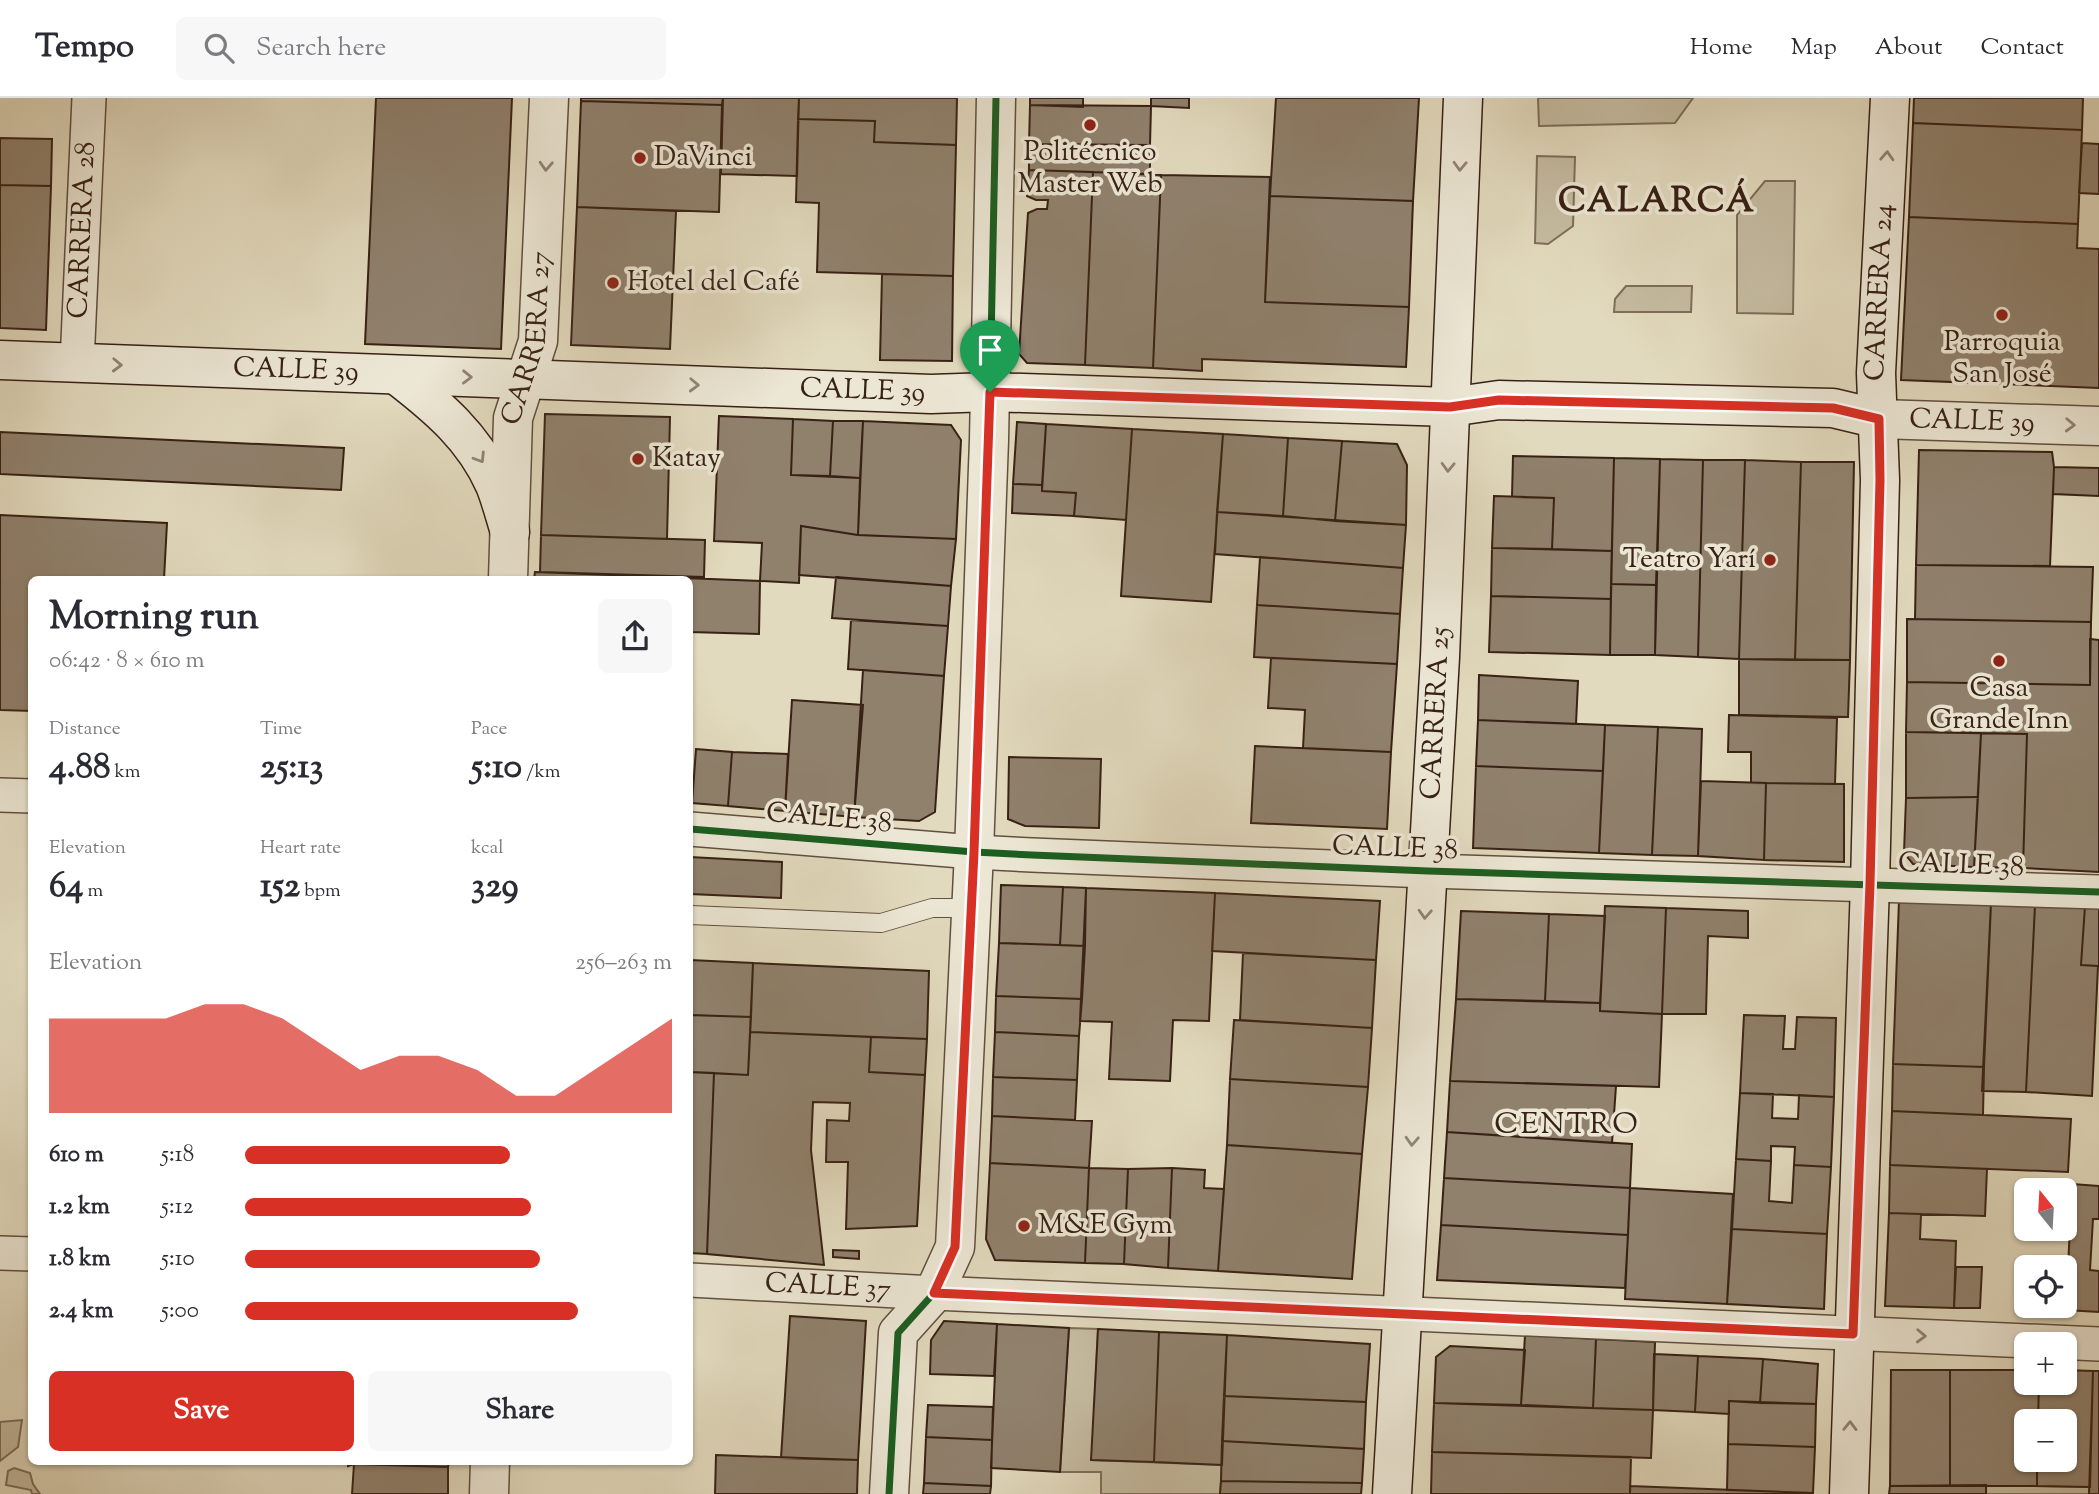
<!DOCTYPE html>
<html lang="en">
<head>
<meta charset="utf-8">
<style>
  :root { --surface:#fff; --page:#f7f7f7; --text:#2b2b33; --muted:#7c7c81; --line:#e1e1e2; --accent:#d93025 }
  body { margin:0; font-family:"Sorts Mill Goudy",serif; background:var(--page); color:var(--text); height:100vh; display:flex; flex-direction:column; font-size:26px; white-space:nowrap }
  * { box-sizing:border-box; margin:0 }
  p { font-size:23px; color:var(--muted) }
  .icon { flex:none; width:38px; height:38px; fill:none; stroke:currentColor; stroke-width:2; stroke-linecap:round; stroke-linejoin:round }
  .map { position:relative; flex:1; overflow:hidden }
  .details { position:absolute; left:28px; top:478px; width:665px; height:889px; display:flex; flex-direction:column; background:var(--surface); border-radius:10px; box-shadow:0 2px 5px #0004 }
  .details>* { flex:none }
  .needle { width:46px; rotate:342deg }
  .tools { position:absolute; left:2014px; top:1080px; display:grid; gap:14px }
  .tools a { display:grid; place-items:center; width:63px; height:63px; border-radius:10px; background:var(--surface); box-shadow:0 2px 5px #0004; font-size:35px }
  .pin { position:absolute; display:grid; place-items:center; width:60px; height:60px; color:#fff; margin:-72px -30px; border-radius:50% 50% 50% 0; rotate:-45deg; box-shadow:0 0 7px #0007 }
  .pin .icon { rotate:45deg }
  .round { display:grid; place-items:center; flex:none; width:74px; height:74px; border-radius:10px; background:var(--page) }
  .headline { display:flex; align-items:center; justify-content:space-between; height:119px; padding:0 21px }
  h1 { font-size:38px; font-weight:800; line-height:52px }
  .figures { display:grid; grid-template-columns:repeat(3,1fr); gap:10px; height:119px; padding:7px 21px }
  .figures div { display:grid; align-content:center }
  .figures b { font-size:35px; font-weight:800 }
  .figures small { font-size:19px; font-weight:400 }
  .figures p { font-size:19px }
  .chart { height:196px; padding:14px 21px }
  .chart p { display:flex; justify-content:space-between }
  .chart svg { width:100%; height:126px; margin-top:7px; fill:var(--accent); opacity:.7 }
  .cta { display:flex; gap:14px; margin-top:auto; padding:14px 21px }
  .cta a { flex:1; height:80px; border-radius:10px; background:var(--accent); color:#fff; font-size:28px; font-weight:800; line-height:80px; text-align:center }
  .cta a+a { background:var(--page); color:var(--text) }
  ul { padding:0 21px; list-style:none; font-size:23px }
  li { display:grid; grid-template-columns:112px 84px 1fr; align-items:center; height:52px }
  li i { height:18px; border-radius:9px; background:var(--accent) }
  header { display:flex; align-items:center; gap:42px; box-sizing:border-box; height:98px; padding:0 35px; background:var(--surface); border-bottom:2px solid var(--line) }
  header strong { font-size:33px }
  nav { display:flex; gap:38px; margin-inline-start:auto; font-size:24px }
  .search { width:490px; height:63px; background:var(--page); display:flex; align-items:center; gap:18px; box-sizing:border-box; padding:0 24px; border-radius:10px; color:var(--muted); font-size:26px }
  .map>svg:first-child { display:block }
  .green { fill:#c5bba1; stroke:#7e6e5b; stroke-width:2 }
  .building { fill:#90816d; stroke:#382115; stroke-width:2 }
  .lines { fill:none; stroke-linecap:round; stroke-linejoin:round }
  .service-casing { stroke:#624f3f; stroke-width:20 }
  .minor-casing { stroke:#624f3f; stroke-width:36 }
  .tertiary-casing { stroke:#624f3f; stroke-width:41 }
  .secondary-casing { stroke:#382115; stroke-width:41 }
  .service { stroke:#ece7d5; stroke-width:18 }
  .minor { stroke:#ece7d5; stroke-width:33 }
  .tertiary { stroke:#ece7d5; stroke-width:38 }
  .secondary { stroke:#ece7d5; stroke-width:38 }
  .cycleway-casing { stroke:#ece7d5; stroke-width:11 }
  .cycleway { stroke:#1b5e20; stroke-width:7 }
  .oneway { stroke:#928475 }
  .route-casing { stroke:#fff; stroke-width:14 }
  .route { stroke:#d93025; stroke-width:9 }
  .poi-dot { fill:#8f2418; stroke:#ece7d5; stroke-width:2.5 }
  .labels { text-anchor:middle; dominant-baseline:central; stroke-width:7; stroke-linejoin:round; paint-order:stroke }
  .poi-label { font-size:28px; fill:#382115; stroke:#ece7d5; text-anchor:start }
  .street-label { font-size:28px; fill:#382115; stroke:#ece7d5 }
  .neighbourhood-label { font-size:30px; letter-spacing:2px; fill:#382115; stroke:#ece7d5 }
  .district-label { font-size:35px; font-weight:bold; letter-spacing:2px; fill:#382115; stroke:#ece7d5 }
</style>
</head>
<body>
<header>
<strong>Tempo</strong>
<div class="search"><svg class="icon" aria-label="search" viewBox="0 0 24 24"><circle cx="10" cy="10" r="6"/><path d="M15 15l6 6"/></svg>Search here</div>
<nav><a>Home</a><a>Map</a><a>About</a><a>Contact</a></nav>
</header>
<div class="map">
<svg width="2099" height="1396" viewBox="0 0 2099 1396">
  <rect width="100%" height="100%" fill="#e2dabe"/>
  <filter id="stains"><feTurbulence type="fractalNoise" baseFrequency=".00286" numOctaves="4"/><feColorMatrix values="0 0 0 0 .2 0 0 0 0 .09 0 0 0 0 .02 0 0 0 .5 -.17"/></filter>
  <radialGradient id="worn" r=".72"><stop offset=".6" stop-color="#630" stop-opacity="0"/><stop offset="1" stop-color="#630" stop-opacity=".3"/></radialGradient>
  <path class="green" d="M1538 0H1693L1675 25 1539 28Z
    M1537 58 1575 59 1573 128 1548 146 1535 145Z
    M1765 83H1795L1793 216 1737 215V117Z
    M1626 188H1692L1691 214H1614L1615 201Z
    M1069 1230 1098 1231 1092 1362 1222 1367 1220 1396H1101V1374H1060Z
    M22 1322 18 1349 0 1363V1324Z
    M14 1370 30 1375 33 1386 40 1396H32L31 1392 6 1387 8 1373Z
    M1986 1387 2090 1389 2089 1396H1986Z"/>
  <path class="building" d="M376 0H512L501 251 365 246Z
    M581 0H723L722 7 581 3Z
    M723 0H799L797 78 721 76Z
    M799 0H957L956 47 874 44 875 23 798 21Z
    M1030 0H1083V9L1030 7Z
    M1151 0H1189V10L1151 8Z
    M1276 0H1419L1413 103 1270 98Z
    M1914 0H2083L2082 32 1913 25Z
    M581 3 722 7 719 114 577 109Z
    M1030 7 1151 8 1150 47 1029 46Z
    M798 21 875 23 874 44 956 47 953 178 817 174 819 105 796 104Z
    M1913 25 2082 32 2078 126 1909 119Z
    M0 40 52 41 51 88 0 87Z
    M2082 45 2099 46V96L2079 95Z
    M1029 46 1150 47V76L1029 72Z
    M1029 72 1093 74 1085 267 1027 265 1019 256 1028 115 1037 111H1047L1048 102H1036L1027 98Z
    M1093 74 1161 77 1153 270 1085 267Z
    M1161 77 1270 79 1265 204 1409 209 1406 269 1202 261V273L1153 270Z
    M0 87 51 88 46 232 0 230Z
    M1270 98 1413 103 1409 209 1265 204Z
    M577 109 676 113 670 251 571 247Z
    M1909 119 2078 126 2077 150 2099 151V290L1901 282Z
    M882 176 953 178 952 263 880 262Z
    M545 316 670 319 667 441 541 437Z
    M719 318 793 321 791 377 860 380 858 437 801 428 799 485 760 483 762 445 714 443Z
    M793 321 833 323 830 378 791 377Z
    M833 323H863L860 380 830 378Z
    M863 323 951 327 961 342 956 441 858 437Z
    M1017 324 1046 326 1042 387 1013 386Z
    M1046 326 1132 331 1126 422 1074 418 1076 395 1042 393Z
    M1132 331 1223 336 1211 504 1121 498Z
    M0 334 344 350 341 392 0 376Z
    M1223 336 1288 340 1283 418 1217 414Z
    M1288 340 1342 343 1335 423 1283 418Z
    M1342 343 1397 346 1407 367 1406 427 1335 423Z
    M1919 352 2052 354 2054 369 2050 468 1916 467Z
    M1513 358 1614 360 1612 453 1552 451 1554 400 1512 399Z
    M1614 360 1660 361 1656 487 1611 486Z
    M1660 361 1703 362 1698 559 1655 557Z
    M1703 362H1745L1739 561 1698 559Z
    M1745 362 1801 364 1795 562 1739 561Z
    M1801 364H1854L1850 562H1795Z
    M2054 369 2099 370V398L2053 396Z
    M1013 386 1042 387V393L1076 395 1074 418 1012 415Z
    M1494 398 1554 400 1552 451 1492 450Z
    M1217 414 1406 427 1403 470 1215 456Z
    M0 417 167 425 164 481H32V613L0 612Z
    M801 428 858 437 956 441 951 488 799 477Z
    M541 437 705 442 704 479 540 474Z
    M1492 450 1612 453 1611 501 1491 498Z
    M1260 459 1403 470 1400 516 1257 507Z
    M1916 467 2093 469 2091 524 1915 521Z
    M535 474 760 483 759 536 690 534V481H534Z
    M836 479 951 488 948 528 832 520Z
    M1611 486 1656 487 1655 557H1610Z
    M1491 498 1611 501 1610 557 1489 554Z
    M1257 507 1400 516 1397 566 1254 559Z
    M1907 521 2091 524 2090 587 1907 584Z
    M851 522 948 528 944 578 848 571Z
    M2090 541 2099 542V774L2023 770 2027 636 1906 634 1907 584 2090 587Z
    M1271 560 1397 566 1391 654 1303 650 1305 612 1268 610Z
    M1739 561 1850 562 1848 619 1739 617Z
    M863 572 944 578 935 714 919 723 854 719Z
    M1479 577 1578 583 1576 626 1478 622Z
    M792 602 863 607 854 719 785 713Z
    M1729 617 1837 620 1835 686 1751 685V654H1728Z
    M1478 622 1605 627 1603 673 1476 668Z
    M1605 627 1658 629 1652 757 1599 755Z
    M1658 629 1702 631 1698 758 1652 757Z
    M1906 634 1981 635 1978 699 1906 700Z
    M1981 635 2027 636 2023 770 1974 769Z
    M1255 648 1391 654 1387 731 1251 725Z
    M696 651 732 654 728 708 692 705Z
    M732 654 788 656 785 713 728 708Z
    M1009 659 1101 661 1099 730 1025 728 1008 721Z
    M1476 668 1603 673 1599 755 1473 750Z
    M1701 683 1766 685 1764 762 1698 758Z
    M1766 685 1844 686V764L1764 762Z
    M1978 699 1974 769 1913 766 1904 755 1906 700Z
    M690 759 782 764 781 800 690 796Z
    M1001 787 1063 789 1060 847 999 845Z
    M1063 789 1086 790 1085 848 1060 847Z
    M1086 790 1215 795 1209 923 1173 922 1170 983 1109 981 1112 924 1080 923Z
    M1215 795 1380 803 1376 862 1212 853Z
    M1899 802 1991 805 1984 969 1893 966Z
    M1991 805 2035 807 2026 994 1982 993Z
    M2035 807 2085 808 2081 867 2098 868 2092 998 2026 994Z
    M1605 808 1666 810 1662 916 1600 913Z
    M2085 808 2099 809V868L2081 867Z
    M1666 810 1748 813V840L1708 838 1706 916H1662Z
    M1461 813 1549 816 1545 903 1456 901Z
    M1549 816 1605 818 1600 905 1545 903Z
    M999 845 1085 848 1082 901 996 898Z
    M1243 855 1376 862 1372 930 1240 922Z
    M690 862 753 865 751 919 690 917Z
    M753 865 929 873 927 941 750 934Z
    M996 898 1082 901 1079 938 995 934Z
    M1456 901 1600 905V913L1662 916 1659 989 1450 983Z
    M690 917 751 919 748 977 690 974Z
    M1744 917 1785 918 1783 951H1795L1797 919 1836 920 1834 999 1740 995Z
    M1234 922 1372 930 1368 989 1230 981Z
    M750 934 871 939 869 974 925 977 917 1128 846 1131 848 1064H826L827 1022 849 1023 850 1005 813 1004 811 1052 824 1167 707 1156 714 975 748 977Z
    M995 934 1079 938 1077 982 993 979Z
    M871 939 927 941 925 977 869 974Z
    M1893 966 1984 969 1983 1017 1892 1013Z
    M690 974 714 975 707 1156 690 1155Z
    M993 979 1077 982 1075 1022 992 1018Z
    M1230 981 1368 989 1362 1056 1227 1047Z
    M1450 983 1616 988 1612 1045 1447 1034Z
    M1740 995 1773 996 1772 1020 1798 1021 1799 997 1834 999 1831 1069 1794 1067 1795 1049 1771 1048V1063L1736 1061Z
    M1892 1013 2071 1021 2068 1074 1890 1067Z
    M992 1018 1092 1023 1089 1070 990 1065Z
    M1447 1034 1632 1046 1630 1090 1444 1080Z
    M1227 1047 1362 1056 1352 1181 1218 1173Z
    M1736 1061 1771 1063 1769 1103 1792 1105 1794 1067 1831 1069 1827 1136 1732 1131Z
    M990 1065 1089 1070 1085 1165 995 1162 986 1141Z
    M1890 1067 1987 1071 1985 1118 1889 1115Z
    M1089 1070 1128 1071 1124 1166 1085 1165Z
    M1172 1070 1205 1072 1204 1090 1224 1091 1218 1173 1168 1170Z
    M1172 1070 1168 1170 1124 1166 1128 1071Z
    M1444 1080 1630 1090 1628 1137 1441 1127Z
    M2072 1086 2099 1088V1121H2093L2090 1172 2099 1173V1214L2066 1212Z
    M1630 1090 1733 1096 1727 1206 1625 1201Z
    M1889 1115 1921 1116 1920 1141 1956 1143 1954 1210 1885 1208Z
    M1441 1127 1628 1137 1625 1190 1437 1182Z
    M1732 1131 1827 1136 1824 1211 1727 1206Z
    M833 1152 859 1153V1161L833 1159Z
    M1956 1169H1982L1980 1210H1954Z
    M790 1218 866 1223 858 1362 781 1360Z
    M944 1223 997 1226 994 1278 930 1276 931 1242Z
    M997 1226 1069 1230 1060 1374 991 1370Z
    M1098 1231 1159 1234 1154 1364 1091 1362Z
    M1159 1234 1227 1237 1222 1367 1154 1364Z
    M1227 1237 1370 1246 1366 1304 1224 1298Z
    M1525 1237 1596 1241 1593 1310 1521 1307Z
    M1596 1241 1655 1244 1653 1312 1593 1310Z
    M1450 1248 1525 1252 1521 1307 1434 1305 1436 1259Z
    M1654 1256 1698 1258 1695 1314 1653 1312Z
    M1698 1258 1763 1261 1760 1305 1729 1303V1316L1695 1314Z
    M1763 1261 1818 1266 1816 1306 1760 1305Z
    M1891 1272H1950V1388H1890Z
    M1950 1272H2026V1284H2039L2038 1323H2026V1362H2037V1388H1950Z
    M2065 1272 2093 1273 2090 1389 2037 1388V1362H2065V1323H2038L2039 1284H2065Z
    M2093 1273H2099V1396H2089Z
    M1224 1298 1366 1304 1364 1351 1222 1343Z
    M1729 1303 1816 1306 1815 1349 1728 1346Z
    M1434 1305 1653 1312 1651 1360 1432 1354Z
    M928 1307 993 1309 992 1342 926 1339Z
    M926 1339 992 1342 991 1388 924 1385Z
    M1222 1343 1364 1351 1362 1385 1221 1383Z
    M1728 1346 1815 1349 1813 1395 1727 1392Z
    M1432 1354 1631 1359 1630 1396H1431Z
    M716 1357 858 1362 857 1396H715Z
    M348 1363H449L448 1369 354 1366 348 1368Z
    M354 1366 448 1369V1396H352Z
    M1221 1383 1362 1385 1361 1396H1220Z
    M924 1385 991 1388 990 1396H923Z
    M1986 1387V1396H1889L1890 1388Z
    M1630 1388 1813 1395V1396H1630Z"/>
  <g class="lines">
    <g class="service-casing">
      <path id="service" d="M690 817 881 825 932 810H969"/>
    </g>
    <g class="minor-casing">
      <g id="minor">
        <path id="s1" d="M77 265 89 0"/>
        <path d="M0 697 32 698"/>
        <path d="M690 731 974 754 1032 757 1428 773 2099 794"/>
        <path d="M0 1155 32 1156"/>
        <path id="s2" d="M690 1182 934 1195 2099 1246"/>
      </g>
    </g>
    <g class="tertiary-casing">
      <g id="tertiary">
        <path id="s3" d="M1879 321 2099 328"/>
        <path id="s4" d="M508 481 513 320 538 243 549 0"/>
        <path d="M489 1396 490 1363"/>
        <path d="M889 1396 898 1235 934 1195 955 1149 974 754 989 342 996 0"/>
      </g>
    </g>
    <g class="secondary-casing">
      <g id="secondary">
        <path id="s5" d="M0 262 931 296 990 294 1450 309 1499 302 1833 310 1879 321"/>
        <path d="M398 278C438 309 474 339 495 387 501 402 505 418 510 434"/>
        <path id="s6" d="M1392 1396 1440 559 1463 0"/>
        <path id="s7" d="M1849 1396 1870 786 1880 382 1876 275 1890 0"/>
      </g>
    </g>
    <use href="#service" class="service"/>
    <use href="#minor" class="minor"/>
    <use href="#tertiary" class="tertiary"/>
    <use href="#secondary" class="secondary"/>
    <g class="cycleway-casing">
      <path id="cycleway" d="M690 731 974 754 1032 757 1428 773 2099 794
        M889 1396 898 1235 934 1195 955 1149 974 754 989 342 996 0"/>
    </g>
    <use href="#cycleway" class="cycleway"/>
  </g>
  <defs><path id="oneway-chevron" d="M-2-3.5L2.5 0L-2 3.5" fill="none" stroke-width="1.6" stroke-linecap="round" stroke-linejoin="round" transform="scale(1.75)"/></defs>
  <g class="oneway">
    <use href="#oneway-chevron" transform="translate(1887 58) rotate(-87)"/>
    <use href="#oneway-chevron" transform="translate(546 68) rotate(93)"/>
    <use href="#oneway-chevron" transform="translate(1460 68) rotate(92)"/>
    <use href="#oneway-chevron" transform="translate(117 267) rotate(2)"/>
    <use href="#oneway-chevron" transform="translate(467 279) rotate(1)"/>
    <use href="#oneway-chevron" transform="translate(694 287) rotate(2)"/>
    <use href="#oneway-chevron" transform="translate(2070 327) rotate(2)"/>
    <use href="#oneway-chevron" transform="translate(480 360) rotate(58)"/>
    <use href="#oneway-chevron" transform="translate(1448 369) rotate(92)"/>
    <use href="#oneway-chevron" transform="translate(1425 816) rotate(93)"/>
    <use href="#oneway-chevron" transform="translate(1412 1043) rotate(93)"/>
    <use href="#oneway-chevron" transform="translate(1921 1238) rotate(2)"/>
    <use href="#oneway-chevron" transform="translate(1850 1328) rotate(-89)"/>
  </g>
  <g class="lines">
    <g class="route-casing">
      <path id="route" d="M990 294 1450 309 1499 302 1833 310 1879 321 1880 382 1870 786 1853 1236 934 1195 955 1149 974 754Z"/>
    </g>
    <use href="#route" class="route"/>
  </g>
  <g class="poi-dot">
    <circle cx="1090" cy="27" r="7"/>
    <circle cx="640" cy="60" r="7"/>
    <circle cx="613" cy="185" r="7"/>
    <circle cx="2002" cy="217" r="7"/>
    <circle cx="638" cy="361" r="7"/>
    <circle cx="1770" cy="462" r="7"/>
    <circle cx="1999" cy="563" r="7"/>
    <circle cx="1024" cy="1128" r="7"/>
  </g>
  <g class="labels">
    <g class="poi-label">
      <text x="1090" y="55" text-anchor="middle">Politécnico<tspan x="1090" dy="32">Master Web</tspan></text>
      <text x="654" y="60">DaVinci</text>
      <text x="627" y="185">Hotel del Café</text>
      <text x="2002" y="245" text-anchor="middle">Parroquia<tspan x="2002" dy="32">San José</tspan></text>
      <text x="652" y="361">Katay</text>
      <text x="1756" y="462" text-anchor="end">Teatro Yarí</text>
      <text x="1999" y="591" text-anchor="middle">Casa<tspan x="1999" dy="32">Grande Inn</tspan></text>
      <text x="1038" y="1128">M&amp;E Gym</text>
    </g>
    <g class="street-label">
      <text stroke="none"><textPath href="#s1" startOffset="133">CARRERA 28</textPath></text>
      <text stroke="none"><textPath href="#s7" startOffset="1202">CARRERA 24</textPath></text>
      <text stroke="none"><textPath href="#s4" startOffset="243">CARRERA 27</textPath></text>
      <text stroke="none"><textPath href="#s5" startOffset="296">CALLE 39</textPath></text>
      <text stroke="none"><textPath href="#s5" startOffset="863">CALLE 39</textPath></text>
      <text stroke="none"><textPath href="#s3" startOffset="93">CALLE 39</textPath></text>
      <text stroke="none"><textPath href="#s6" startOffset="782">CARRERA 25</textPath></text>
      <text transform="translate(829 721) rotate(5)">CALLE 38</text>
      <text transform="translate(1395 751) rotate(2)">CALLE 38</text>
      <text transform="translate(1961 768) rotate(2)">CALLE 38</text>
      <text stroke="none"><textPath href="#s2" startOffset="138">CALLE 37</textPath></text>
    </g>
    <g class="neighbourhood-label">
      <text x="1567" y="1027">CENTRO</text>
    </g>
    <g class="district-label">
      <text x="1657" y="104">CALARCÁ</text>
    </g>
  </g>
  <rect width="100%" height="100%" filter="url(#stains)"/>
  <rect width="100%" height="100%" fill="url(#worn)"/>
</svg>
<div class="tools">
<a><svg class="needle" viewBox="-14 -14 28 28"><path d="M0-13l5 13h-10z" fill="#e53935"/><path d="M0 13l5-13h-10z" fill="#7c7c81"/></svg></a>
<a><svg class="icon" aria-label="locate" viewBox="0 0 24 24"><circle cx="12" cy="12" r="6"/><path d="M12 2v4M12 18v4M2 12h4M18 12h4"/></svg></a>
<a>+</a>
<a>−</a>
</div>
<div class="pin" style="left:990px;top:294px;background:#1e9e55"><svg class="icon" aria-label="arrive" viewBox="0 0 24 24"><path d="M6 21V4h12l-3 4 3 4H6"/></svg></div>
<section class="details">
<div class="headline"><div><h1>Morning run</h1><p>06:42 · 8 × 610 m</p></div><a class="round"><svg class="icon" aria-label="share" viewBox="0 0 24 24"><path d="M12 15V3M7 8l5-5 5 5M5 13v7h14v-7"/></svg></a></div>
<div class="figures">
<div><p>Distance</p><b>4.88<small> km</small></b></div>
<div><p>Time</p><b>25:13</b></div>
<div><p>Pace</p><b>5:10<small> /km</small></b></div>
</div>
<div class="figures">
<div><p>Elevation</p><b>64<small> m</small></b></div>
<div><p>Heart rate</p><b>152<small> bpm</small></b></div>
<div><p>kcal</p><b>329</b></div>
</div>
<div class="chart"><p><span>Elevation</span>256–263 m</p>
<svg viewBox="0 0 160 44" preserveAspectRatio="none"><path d="M0 44V11L10 11L20 11L30 11L40 6L50 6L60 11L70 20L80 29L90 24L100 24L110 29L120 38L130 38L140 29L150 20L160 11V44z"/></svg>
</div>
<ul>
<li><b>610 m</b>5:18<i style="width:62%"></i></li>
<li><b>1.2 km</b>5:12<i style="width:67%"></i></li>
<li><b>1.8 km</b>5:10<i style="width:69%"></i></li>
<li><b>2.4 km</b>5:00<i style="width:78%"></i></li>
</ul>
<div class="cta"><a>Save</a><a>Share</a></div>
</section>
</div>
</body>
</html>
